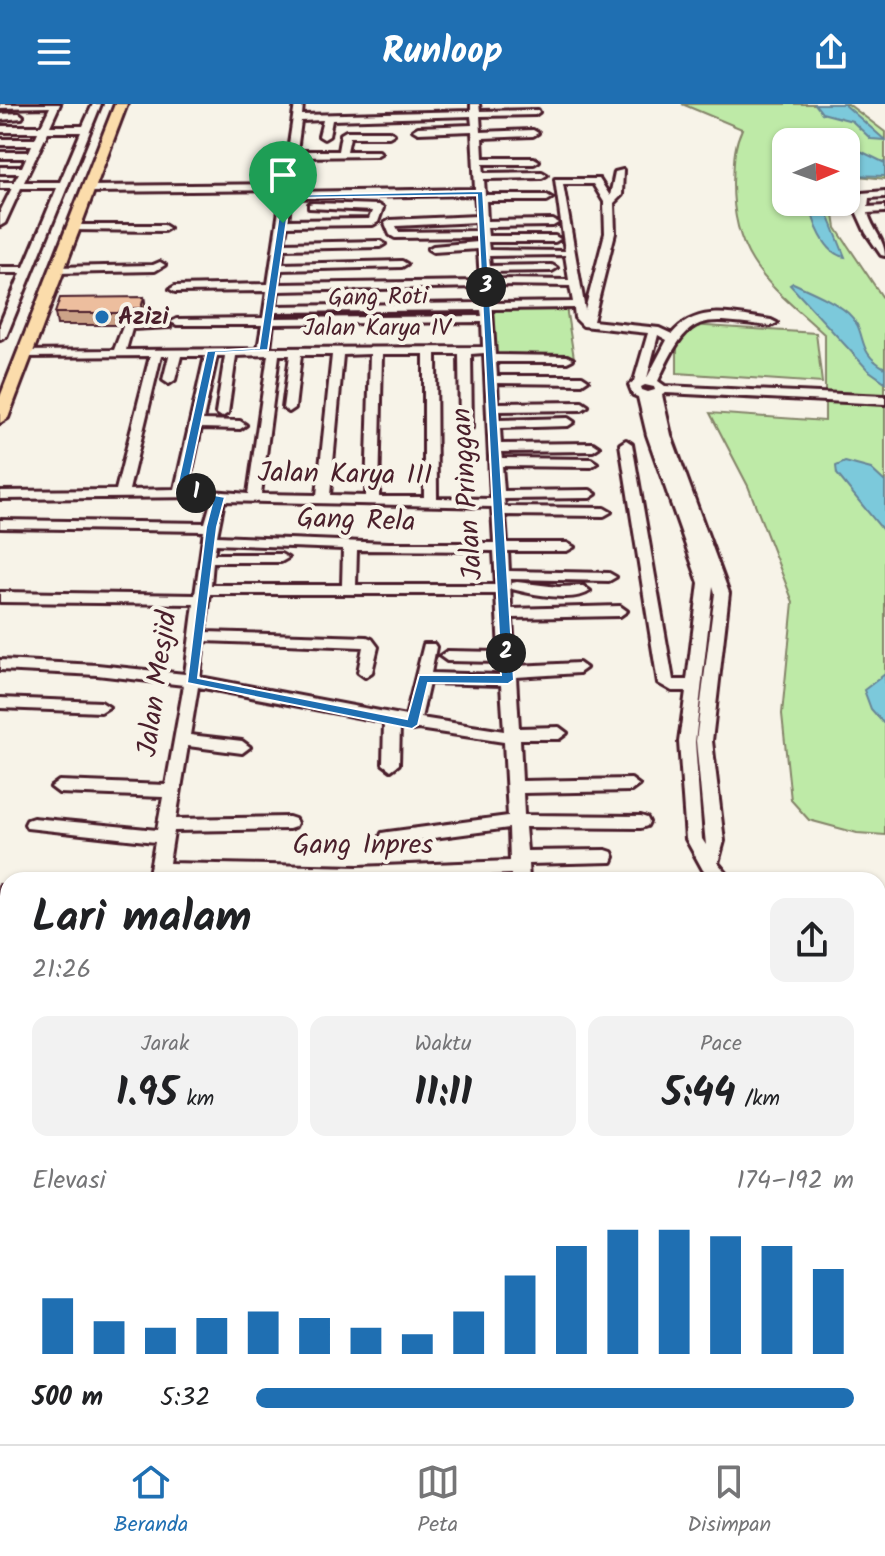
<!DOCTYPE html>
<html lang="id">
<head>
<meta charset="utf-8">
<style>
  :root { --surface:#fff; --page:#f2f2f2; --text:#202124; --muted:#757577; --line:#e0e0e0; --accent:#1f6fb2 }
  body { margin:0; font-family:Kalam,sans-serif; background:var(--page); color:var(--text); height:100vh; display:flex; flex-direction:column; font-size:30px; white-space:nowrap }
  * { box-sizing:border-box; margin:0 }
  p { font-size:26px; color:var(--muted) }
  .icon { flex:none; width:44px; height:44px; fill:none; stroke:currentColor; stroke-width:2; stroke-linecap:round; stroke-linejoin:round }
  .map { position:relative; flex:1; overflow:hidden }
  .details { position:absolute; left:0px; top:768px; width:886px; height:572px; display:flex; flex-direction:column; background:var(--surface); border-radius:24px 24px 0 0; box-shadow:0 2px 6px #0004 }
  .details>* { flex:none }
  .needle { width:52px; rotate:88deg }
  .tools { position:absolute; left:772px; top:24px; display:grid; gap:16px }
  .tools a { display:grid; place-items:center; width:88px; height:88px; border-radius:16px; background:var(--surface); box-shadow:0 2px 6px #0004; font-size:40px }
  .pin { position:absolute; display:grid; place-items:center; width:68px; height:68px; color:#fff; margin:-82px -34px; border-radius:50% 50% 50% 0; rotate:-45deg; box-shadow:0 0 8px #0007 }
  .pin .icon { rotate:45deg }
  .km { position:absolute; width:40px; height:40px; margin:-20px; border-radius:50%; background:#222; color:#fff; font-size:22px; line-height:40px; text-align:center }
  .round { display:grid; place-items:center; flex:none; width:84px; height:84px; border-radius:16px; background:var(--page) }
  .headline { display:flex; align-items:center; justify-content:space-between; height:136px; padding:0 32px }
  h1 { font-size:44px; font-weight:700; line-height:60px }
  .stats { display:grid; grid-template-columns:repeat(3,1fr); gap:12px; height:136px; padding:8px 32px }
  .stats div { display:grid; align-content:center; border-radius:16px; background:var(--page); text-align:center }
  .stats b { font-size:40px; font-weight:700 }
  .stats small { font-size:22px; font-weight:400 }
  .stats p { font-size:22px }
  .chart { height:224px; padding:16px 32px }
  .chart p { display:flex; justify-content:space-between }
  .chart svg { width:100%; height:144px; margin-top:8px; stroke:var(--accent); stroke-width:6 }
  ul { padding:0 32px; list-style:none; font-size:26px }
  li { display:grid; grid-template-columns:128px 96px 1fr; align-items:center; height:60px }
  li i { height:20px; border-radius:10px; background:var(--accent) }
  header { display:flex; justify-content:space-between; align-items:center; height:104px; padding:0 32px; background:var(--accent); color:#fff; font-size:36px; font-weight:700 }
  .menu { display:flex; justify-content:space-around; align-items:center; height:112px; border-top:2px solid var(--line); background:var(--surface); font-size:22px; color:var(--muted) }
  .menu a { display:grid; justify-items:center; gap:4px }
  .menu .active { color:var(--accent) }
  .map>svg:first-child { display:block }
  .green { fill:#beeaa7; stroke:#848469; stroke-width:2 }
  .water { fill:#7cc9db; stroke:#688595; stroke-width:2 }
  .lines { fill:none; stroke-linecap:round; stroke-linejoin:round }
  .minor-casing { stroke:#4a1f2b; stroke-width:6 }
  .highway-casing { stroke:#4a1f2b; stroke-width:6 }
  .minor { fill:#f7f3e8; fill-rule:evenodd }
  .highway { fill:#fbdcab; fill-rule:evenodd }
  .wall { fill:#cca388; stroke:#4a1f2b; stroke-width:2 }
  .shaded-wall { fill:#a6856f; stroke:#4a1f2b; stroke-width:2 }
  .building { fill:#edbe9e; stroke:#4a1f2b; stroke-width:2 }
  .route { fill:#1f6fb2; stroke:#fff; stroke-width:2; fill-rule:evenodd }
  .poi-dot { fill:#1f6fb2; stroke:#f7f3e8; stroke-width:3 }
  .labels { text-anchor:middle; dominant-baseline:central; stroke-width:8; stroke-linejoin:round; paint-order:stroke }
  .far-street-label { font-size:24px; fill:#4a1f2b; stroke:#f7f3e8 }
  .far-poi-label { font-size:24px; font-weight:bold; fill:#4a1f2b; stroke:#f7f3e8; text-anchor:start }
  .street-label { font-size:28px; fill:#4a1f2b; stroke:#f7f3e8 }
</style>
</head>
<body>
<header><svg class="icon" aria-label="menu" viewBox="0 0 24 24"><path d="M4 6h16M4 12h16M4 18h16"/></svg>Runloop<svg class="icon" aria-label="share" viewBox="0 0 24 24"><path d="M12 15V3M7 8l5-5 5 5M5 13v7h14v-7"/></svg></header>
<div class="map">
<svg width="885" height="1340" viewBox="0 0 885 1340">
  <rect width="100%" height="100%" fill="#f7f3e8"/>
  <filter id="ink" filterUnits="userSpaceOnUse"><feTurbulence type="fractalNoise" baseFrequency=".0125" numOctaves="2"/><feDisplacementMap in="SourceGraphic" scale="16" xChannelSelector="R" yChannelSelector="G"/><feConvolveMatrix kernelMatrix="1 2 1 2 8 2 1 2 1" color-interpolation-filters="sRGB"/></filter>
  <g filter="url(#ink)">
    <path class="green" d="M682 0H848L885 28V75L858 72 846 75V38H786V98H832L836 124 885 197V731L857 729 809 716 791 696 782 610 793 498 748 382 710 309 825 317V231C771 181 733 159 733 79 734 59 733 44 742 25Z
      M489 203H566L574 254H493Z
      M690 221 816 229 822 279 677 269V233Z"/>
    <path class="water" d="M815 0H844L885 36 871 35 852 17 822 9Z
      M846 40 885 59V72L846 71Z
      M812 98H823L845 153C826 151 810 116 812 98Z
      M793 179C810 187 833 196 848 209 869 228 854 247 885 264V278L868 266 790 181Z
      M845 358 871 365 885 378V429L837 370 836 362Z
      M885 570V621L871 605 864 586Z"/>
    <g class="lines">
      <g class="minor-casing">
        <path id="minor" d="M0 0H60L50 22H83L93 0H101L6 233 0 236V220L21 169H0V163H24L57 84H21L5 119 0 122V108L12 84H0V78H14L19 69H0V63H22L26 54H0V48H29L32 41H0V35H35L38 28H0V22H41L50 3 0 4ZM48 28H81L60 78H24Z
          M295 0H303L302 11 471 7V0H479L480 7 538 6 539 8 535 11 480 12 481 28 533 26 538 29 533 32 482 34 483 54H534L539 57 534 60H483L484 69 542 68 547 71 542 74 484 75 485 91H547L552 94 547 97H486L487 117 553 116 558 119 553 122 487 123 488 132H555L560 135 555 138H488L489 146 565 147 555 75H599L610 92 615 68 623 66 622 91 614 99 615 129 593 217 659 224 672 230C698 199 735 211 771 216L777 219 771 222C699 214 690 206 658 277L665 282 885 292V300L666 289 662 291 671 331 729 489 712 637 724 737 718 759 732 776H713L703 766 686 735 679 638 686 587H672L658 579 620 340 626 336 632 340 673 576H687L699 479 647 331 638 293 633 291 629 281 634 277 648 229 583 222 575 214 574 204 492 205 495 251 567 252 573 255 567 258H496L497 272H582L588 276 582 280 497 279 498 299 582 298 588 302 582 306 499 307V316L568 314 574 318 568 322 500 324 501 340 593 339 599 343 593 347 501 348 502 354 591 355 597 359 591 363 502 362 504 387 590 386 596 390 590 394 504 395 505 403 604 404 611 408 604 412 505 411 507 439H567L574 443 567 447H508L509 467 609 469 616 473 609 477 510 475 511 505 620 502 627 507 620 512 512 514 515 562 579 559 586 564 579 569 516 573 519 624 559 623 567 629 559 635H520L522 677 631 675 639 681 631 687 523 689 524 711 641 712 647 714 649 718 647 722 641 724 525 723 527 747 606 746 612 748 614 753 612 758 528 760 529 776H511V770L373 776 166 772V776H148L155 738 27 724 25 720 27 716 33 714 157 726 163 693 59 689 51 683 59 677 166 681 184 581 97 571 0 566V556L97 561 185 570 194 500 0 498V488L195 491 204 427 0 424V416L205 419 212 395 204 393 0 395V387L116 386 150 252 24 253 18 250 24 247 114 246 124 220 166 218 170 219V223L132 225 126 246 258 245 262 221H177L171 218 177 215 263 214 267 187 175 188 170 185 175 182 268 180 282 86 89 88 84 85 89 82 283 80ZM471 12 472 21 418 23 413 26 418 29 472 27 475 85 291 88 296 53 376 52 381 49 379 47H347L350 33H389L394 30 389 27H346L341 30 338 47H297L301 17 323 16 319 32 324 35 329 32 332 16ZM563 80H593L604 98 605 129 585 206ZM475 91 477 112 390 116 385 119 390 131 395 134 478 133V138L433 142 428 145 433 148 478 145 480 177 279 180 281 166 402 163 407 160 402 157 282 160 284 145 380 143 385 140 380 137 284 139 287 122 373 121 378 118 383 104 378 101 313 99 309 100V104L372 107 369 115 288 116 291 94ZM477 118V127L399 128 396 122ZM565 151 569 176 490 175V168L552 167 557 164 552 161 490 162 489 152ZM491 181 570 182 573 198 492 199ZM480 183 481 199 276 202 278 187ZM481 206 482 212 274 214 275 208ZM482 218 483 243 270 244 273 220ZM658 231 667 236 647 274ZM484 249 491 395 437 394 436 250H459L460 324 466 328 472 324 471 250ZM370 250 366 392 330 391 343 251ZM382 250H424V393H379ZM268 251 248 390 188 385 201 324 240 325 246 321 240 317 203 316 217 252H225L216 309 222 313 228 309 236 252ZM279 251H290L283 304 289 308 295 304 301 251H332L317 391 261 390ZM161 252H169L163 276 169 280 175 276 181 252H205L175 385 129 386ZM645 281 654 283 655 286 648 288 642 286 641 283ZM224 397 492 403 494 439H389L217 432ZM216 440 343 445 342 481H211L213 458H281L288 454 281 450H214ZM357 446 494 447 496 481H356ZM713 482 715 489 696 637 706 741 702 735 695 638ZM210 490H496L499 548 447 547 440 552 447 557 500 558 501 571 431 569 436 543 434 540H424L406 612 200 573 204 537 363 543 358 568 365 573 372 568 378 543 372 535 367 533 205 528ZM429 579 501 581 504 627 421 614ZM198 583 384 618 383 660 391 666 399 660 400 621 412 626 418 625 504 638 508 712 388 728 382 729 380 734 382 739 388 740 509 724 510 757 358 763 169 759 174 727 289 725 295 723 297 719 295 715 289 713 176 715 188 642 242 649 250 643 242 637 190 631Z
          M19 9 23 12 22 14 0 16V10Z
          M885 87V93L869 94 868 103 885 102V108L868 109C872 125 885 136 885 152L881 151 866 129 856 107 862 89Z
          M74 121H164L169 124 164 127 70 126V122Z
          M160 158 165 161 155 167 57 169 52 166 57 163 153 161Z
          M517 478 558 483 583 482 590 487C575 499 531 490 512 485L510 482 512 479Z
          M0 594 101 598 109 603 101 608 0 604Z
          M0 782H8V796H0Z
          M878 797H885V811H878Z
          M0 866H8V882H0Z
          M878 873H885V889H878Z
          M0 976H8V994H0Z
          M878 982 885 985V1004L878 1001Z
          M878 1122 885 1125V1147L878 1144Z
          M0 1154 8 1155V1175L0 1174Z
          M885 1231V1269L878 1272V1234Z
          M0 1284 8 1285V1307L0 1306Z
          M52 1332H76L74 1340H50Z
          M360 1332H384V1340H360Z
          M538 1332H562L563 1340H539Z
          M839 1332H863L860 1340H836Z"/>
      </g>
      <g class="highway-casing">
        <path id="highway" d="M115 0H127L8 314 0 319V293Z"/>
      </g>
      <use href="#minor" class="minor"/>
      <use href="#highway" class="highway"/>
    </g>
    <path class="wall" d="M144 193 146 205 143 216 124 217 121 221H57L55 209Z"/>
    <path class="shaded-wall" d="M144 193 146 205 143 216 141 204Z
      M122 205 124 217 121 221 118 209Z"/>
    <path class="building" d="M144 193 141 204 122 205 118 209H55L60 194Z"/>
  </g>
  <path class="route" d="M483 87 514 576 508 580 428 579 418 621 412 625 187 579 206 423 213 396 176 388 207 247 259 244 282 91ZM477 91 501 571H419L407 615 198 574 217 423 225 393 187 386 216 249 268 246 290 94Z"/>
  <circle class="poi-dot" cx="102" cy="213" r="8"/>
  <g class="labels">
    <g class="far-street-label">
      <text transform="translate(378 194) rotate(-1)">Gang Roti</text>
      <text x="377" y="224">Jalan Karya IV</text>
    </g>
    <g class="far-poi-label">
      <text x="118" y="213">Azizi</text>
    </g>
    <g class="street-label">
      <text transform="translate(345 371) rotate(1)">Jalan Karya III</text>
      <text transform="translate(468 390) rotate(-94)">Jalan Pringgan</text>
      <text transform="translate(356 417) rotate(2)">Gang Rela</text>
      <text transform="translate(158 580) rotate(-82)">Jalan Mesjid</text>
      <text x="363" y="741">Gang Inpres</text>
    </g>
  </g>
</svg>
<div class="tools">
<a><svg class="needle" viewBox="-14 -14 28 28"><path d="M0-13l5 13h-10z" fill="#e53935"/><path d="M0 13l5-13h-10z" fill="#757577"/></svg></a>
</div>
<div class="pin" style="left:283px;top:119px;background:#1e9e55"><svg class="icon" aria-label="arrive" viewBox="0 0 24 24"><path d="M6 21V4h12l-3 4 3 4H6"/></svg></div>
<b class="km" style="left:196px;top:389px">1</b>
<b class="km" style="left:506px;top:549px">2</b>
<b class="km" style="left:486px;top:183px">3</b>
<section class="details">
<div class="headline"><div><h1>Lari malam</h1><p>21:26</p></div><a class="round"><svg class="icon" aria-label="share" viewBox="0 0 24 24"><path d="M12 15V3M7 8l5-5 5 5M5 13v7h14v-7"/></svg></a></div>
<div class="stats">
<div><p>Jarak</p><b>1.95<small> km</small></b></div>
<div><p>Waktu</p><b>11:11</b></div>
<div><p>Pace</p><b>5:44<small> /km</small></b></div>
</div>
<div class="chart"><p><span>Elevasi</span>174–192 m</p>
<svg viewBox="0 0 160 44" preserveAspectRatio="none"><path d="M5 44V27M15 44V34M25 44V36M35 44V33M45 44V31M55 44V33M65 44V36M75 44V38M85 44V31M95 44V20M105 44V11M115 44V6M125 44V6M135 44V8M145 44V11M155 44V18"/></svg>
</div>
<ul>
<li><b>500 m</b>5:32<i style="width:100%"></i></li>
</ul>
</section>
</div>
<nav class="menu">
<a class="active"><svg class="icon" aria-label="home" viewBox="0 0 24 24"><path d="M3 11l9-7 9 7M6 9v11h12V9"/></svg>Beranda</a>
<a><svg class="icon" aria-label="map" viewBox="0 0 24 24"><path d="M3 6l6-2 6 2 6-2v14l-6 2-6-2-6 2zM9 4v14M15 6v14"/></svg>Peta</a>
<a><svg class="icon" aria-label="saved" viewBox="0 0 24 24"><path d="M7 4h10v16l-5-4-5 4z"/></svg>Disimpan</a>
</nav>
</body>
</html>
